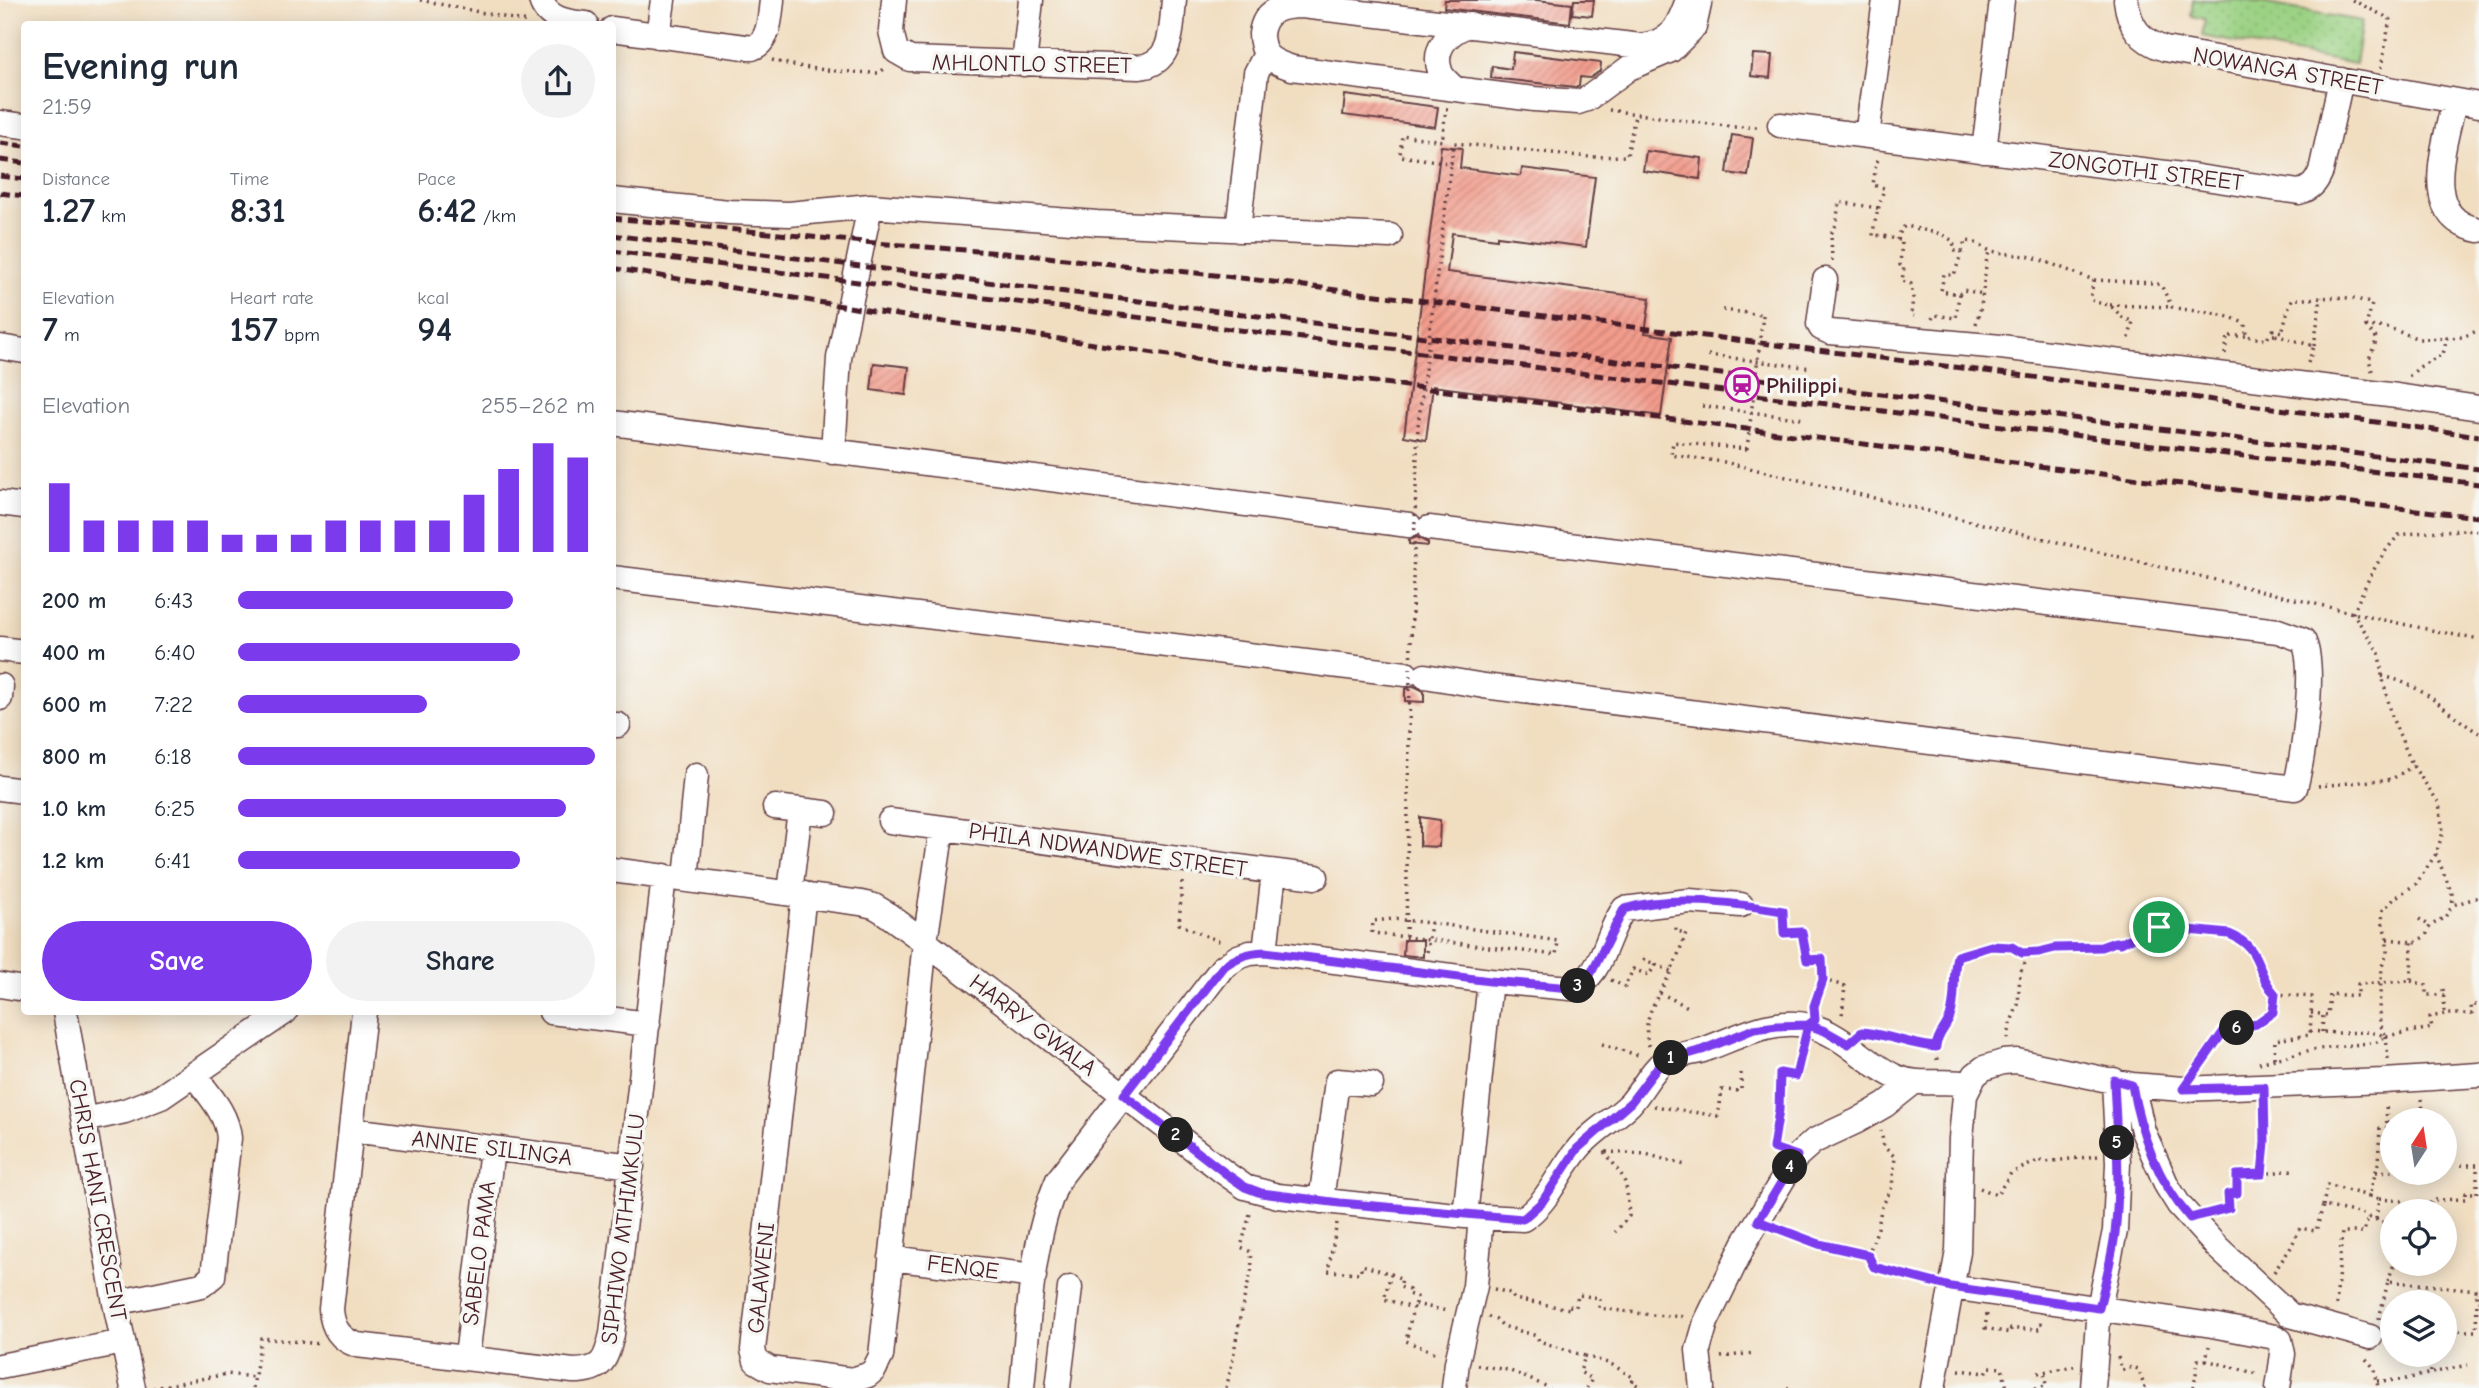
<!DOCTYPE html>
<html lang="en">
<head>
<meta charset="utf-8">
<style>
  :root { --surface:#fff; --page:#f2f2f3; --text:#1f2937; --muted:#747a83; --accent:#7c3aed }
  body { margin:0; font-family:"Comic Neue",sans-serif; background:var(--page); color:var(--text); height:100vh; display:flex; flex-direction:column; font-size:26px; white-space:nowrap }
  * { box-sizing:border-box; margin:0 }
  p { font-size:23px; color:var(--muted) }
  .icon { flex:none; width:38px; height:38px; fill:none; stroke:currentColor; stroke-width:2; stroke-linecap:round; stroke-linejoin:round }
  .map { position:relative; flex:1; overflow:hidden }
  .sheet { position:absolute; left:21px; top:21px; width:595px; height:994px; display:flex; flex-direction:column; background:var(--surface); border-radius:7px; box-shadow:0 4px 18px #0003 }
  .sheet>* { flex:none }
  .needle { width:46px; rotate:12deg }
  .buttons { position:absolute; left:2380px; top:1108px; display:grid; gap:14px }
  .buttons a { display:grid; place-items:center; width:77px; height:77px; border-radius:50%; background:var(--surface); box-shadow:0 4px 18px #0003; font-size:35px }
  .pin { position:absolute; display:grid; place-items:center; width:60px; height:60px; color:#fff; margin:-30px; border:4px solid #fff; border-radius:50%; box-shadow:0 2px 7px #0007 }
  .km { position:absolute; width:35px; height:35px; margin:-18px; border-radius:50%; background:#222; color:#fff; font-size:19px; line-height:35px; text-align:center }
  .round { display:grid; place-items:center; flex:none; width:74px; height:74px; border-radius:37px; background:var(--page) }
  .headline { display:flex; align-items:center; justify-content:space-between; height:119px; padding:0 21px }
  h1 { font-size:38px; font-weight:700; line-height:52px }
  .figures { display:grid; grid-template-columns:repeat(3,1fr); gap:10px; height:119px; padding:7px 21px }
  .figures div { display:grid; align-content:center }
  .figures b { font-size:35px; font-weight:700 }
  .figures small { font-size:19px; font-weight:400 }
  .figures p { font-size:19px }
  .chart { height:196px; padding:14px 21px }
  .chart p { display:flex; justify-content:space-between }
  .chart svg { width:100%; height:126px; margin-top:7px; stroke:var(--accent); stroke-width:6 }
  .action { display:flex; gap:14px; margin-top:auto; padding:14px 21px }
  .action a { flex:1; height:80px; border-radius:42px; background:var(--accent); color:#fff; font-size:28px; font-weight:700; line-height:80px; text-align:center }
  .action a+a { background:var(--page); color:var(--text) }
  ul { padding:0 21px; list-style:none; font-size:23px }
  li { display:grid; grid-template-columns:112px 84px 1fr; align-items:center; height:52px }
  li i { height:18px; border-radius:9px; background:var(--accent) }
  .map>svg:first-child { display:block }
  .grass { fill:url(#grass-dots); stroke:#727858; stroke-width:2 }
  .building { fill:url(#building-hatch) }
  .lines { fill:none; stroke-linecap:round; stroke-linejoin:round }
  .minor-casing { stroke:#633c42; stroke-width:27 }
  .path { stroke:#633c42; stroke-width:3.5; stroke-dasharray:2 5; stroke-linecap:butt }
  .minor { stroke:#fff; stroke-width:24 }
  .rail { stroke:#4a1f2b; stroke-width:5; stroke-dasharray:10 5; stroke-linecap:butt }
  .path-bridge { stroke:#633c42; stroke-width:3.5; stroke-dasharray:2 5; stroke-linecap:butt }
  .route-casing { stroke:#fff; stroke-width:14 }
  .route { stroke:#7c3aed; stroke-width:9 }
  .labels { text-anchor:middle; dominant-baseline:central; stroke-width:7; stroke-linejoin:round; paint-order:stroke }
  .street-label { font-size:23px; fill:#4a1f2b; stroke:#f6f6f2 }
  .poi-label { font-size:23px; font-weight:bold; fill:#4a1f2b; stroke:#f6f6f2; text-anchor:start }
</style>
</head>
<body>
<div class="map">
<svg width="2479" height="1388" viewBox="0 0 2479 1388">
  <defs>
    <pattern id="grass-dots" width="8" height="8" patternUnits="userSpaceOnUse" patternTransform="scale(1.75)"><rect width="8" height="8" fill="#9bd284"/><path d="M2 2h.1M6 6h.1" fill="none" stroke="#87b472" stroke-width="1.8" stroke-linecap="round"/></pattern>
    <pattern id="building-hatch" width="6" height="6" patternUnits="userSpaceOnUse" patternTransform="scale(1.75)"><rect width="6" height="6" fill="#f39c8c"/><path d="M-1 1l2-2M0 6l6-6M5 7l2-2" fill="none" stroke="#c77f73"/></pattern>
  </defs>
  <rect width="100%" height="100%" fill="#f6f6f2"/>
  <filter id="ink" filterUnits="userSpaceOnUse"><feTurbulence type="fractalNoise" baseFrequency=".0143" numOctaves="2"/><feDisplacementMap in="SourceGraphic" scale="14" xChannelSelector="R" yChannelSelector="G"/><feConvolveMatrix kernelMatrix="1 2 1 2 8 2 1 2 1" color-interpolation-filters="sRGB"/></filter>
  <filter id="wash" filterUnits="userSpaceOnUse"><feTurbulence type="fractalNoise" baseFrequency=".00686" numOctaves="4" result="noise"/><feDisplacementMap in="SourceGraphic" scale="28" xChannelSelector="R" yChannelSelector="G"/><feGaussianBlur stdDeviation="1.57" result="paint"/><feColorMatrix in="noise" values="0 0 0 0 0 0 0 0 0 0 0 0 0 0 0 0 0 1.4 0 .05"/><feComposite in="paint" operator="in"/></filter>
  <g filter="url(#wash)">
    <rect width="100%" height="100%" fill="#f1dec1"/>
    <path class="grass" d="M2193 0H2245L2362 21 2355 64 2202 36 2205 19 2191 16Z"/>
    <g id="blocks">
      <path class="building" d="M1445 0H1536L1572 4 1570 23 1444 8Z
        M1574 0H1594L1592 16 1572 14Z
        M1513 52 1601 63 1600 71 1590 78 1580 77 1579 86 1576 87 1491 78 1492 66 1511 69Z
        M1753 54 1772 55 1770 78 1751 76Z
        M1345 95 1438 107 1435 127 1343 115Z
        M1732 135 1753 138 1748 176 1727 173Z
        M1441 146 1462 148 1460 168 1521 176 1522 168 1595 177 1586 247 1497 236V239L1452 233 1447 272 1650 298 1645 333 1672 337 1661 416 1433 386 1426 440 1404 436Z
        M1646 151 1702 158 1700 179 1643 171Z
        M874 363 909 367 906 395 871 390Z
        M1417 537 1428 543V546L1409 544V540Z
        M1414 686 1424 691V702L1405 701V689Z
        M1420 817 1440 820 1439 847 1420 846Z
        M1404 940H1423V957L1403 955Z"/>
    </g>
  </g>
  <g filter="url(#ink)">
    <use href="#blocks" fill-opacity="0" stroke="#633c42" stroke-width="2"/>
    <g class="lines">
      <g class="minor-casing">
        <path id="minor" d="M541 0C547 20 568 22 586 24
          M894 0 891 31 896 51 910 59 1139 67C1174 64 1171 27 1174 0
          M1688 0C1678 27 1672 42 1641 46L1302 6C1281 6 1264 10 1261 34 1261 40 1263 50 1267 55 1273 62 1284 65 1292 68L1534 99 1578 102 1587 99 1629 68 1671 50 1694 27 1700 0
          M2126 0C2129 26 2140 41 2165 49L2479 105
          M612 29 752 48C770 42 770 16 772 0
          M658 36 663 0
          M1024 64 1031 0
          M1454 88C1449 83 1442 78 1440 71 1432 48 1450 30 1470 25
          M2454 101C2446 143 2417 218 2479 230
          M0 123 24 126
          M1780 125 2198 177 2299 192C2311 189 2316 183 2321 171L2341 80
          M1867 136 1885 0
          M1984 151 2002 0
          M612 200 729 212 789 214 870 206 1097 223 1390 236
          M1238 230 1256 73 1266 54
          M1825 280 1819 324 1821 328 1830 332 2001 347 2397 396 2479 408
          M0 347 24 351
          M612 423 1409 525
          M833 452 839 358 870 206
          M0 503 24 506
          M612 578 1406 674
          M0 649 24 652
          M1425 676 1484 686 2295 788C2303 758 2317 666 2303 640L2278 631 1429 528
          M0 698 1 686
          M612 725H618
          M0 788 24 791
          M775 807 825 813
          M890 821 1316 877
          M612 870 861 903 874 906 884 912 925 942 1225 1173 1245 1187 1278 1196 1465 1216 1523 1219C1549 1202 1558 1172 1578 1149 1592 1131 1614 1120 1630 1104 1641 1092 1650 1072 1663 1062 1674 1054 1690 1054 1703 1050 1737 1038 1772 1017 1810 1026 1843 1034 1865 1063 1896 1077 1920 1087 1945 1079 1969 1084
          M686 879 696 775
          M790 892 800 810
          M804 894 753 1350 756 1361 770 1369 852 1380 868 1375 874 1370 881 1356 925 942 942 828
          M1265 952 1274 872
          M0 985 24 989
          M65 1012 115 1303 133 1388
          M364 1012 331 1309C332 1326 339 1339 357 1345L573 1371C603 1371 606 1360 612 1334L664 876
          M551 1012 648 1024
          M2132 1085 2143 1131 2167 1186 2179 1205 2216 1246 2290 1315 2370 1337
          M84 1120 125 1111 161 1097 285 1012
          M352 1130 632 1166
          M1321 1201 1337 1081 1371 1084
          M1465 1216 1490 981
          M891 1258 1034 1276
          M1951 1287 2212 1325 2275 1337 2280 1340 2283 1354 2278 1388
          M115 1303 202 1285 213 1276 229 1138C227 1113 209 1095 194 1075
          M467 1357 492 1149
          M0 1366 123 1342
          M1022 1388C1029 1319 1030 1244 1058 1180L1222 968 1238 957 1250 953 1265 952 1490 981 1571 988C1604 978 1605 933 1624 909L1689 901 1741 905
          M1058 1388 1070 1288
          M1454 1388 1457 1362 1475 1286 1481 1217
          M1702 1388 1698 1350 1706 1322 1745 1242 1797 1156 1814 1141 1857 1121 1885 1105 1914 1082
          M1933 1388 1958 1251 1961 1138 1965 1095 1975 1075 1984 1068 2003 1062 2017 1061 2132 1085 2183 1089 2384 1081 2479 1075
          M2093 1388 2099 1308 2115 1231 2118 1163 2114 1080"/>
      </g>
      <path class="path" d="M420 0 528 22
        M2352 0 2390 19 2381 68
        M772 60C806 70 843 72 879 73L884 69
        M1448 109H1446L1442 141 1402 135 1400 156 1451 163 1454 143 1590 157 1627 156 1635 115
        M1609 110 1732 127H1761
        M1878 160 1876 163 1873 185 1884 188C1880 205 1874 219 1873 236 1883 234 1891 239 1902 240L1900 265 1904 267 1902 281 1911 284 1913 298 1911 315 1914 316
        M1897 240 1902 228 1906 226 1941 234 1953 241 1955 251H1962L1965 241 1974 242 1990 251 2033 257 2094 280 2154 283 2161 285 2172 307C2196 313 2223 311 2245 324L2246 336 2267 340 2269 335H2275
        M1832 261 1831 234 1836 225 1839 202 1878 208
        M2094 280 2090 298C2096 304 2100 302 2107 305 2119 309 2116 318 2133 321L2128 342
        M1959 294 1963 290 1983 294
        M2110 305 2172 307
        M1723 310 1763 315
        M1932 319 1934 315 1956 318 1959 294 1941 291 1944 274 1954 275 1962 252
        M1976 324 1981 307 1987 257 1990 251
        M2366 326 2377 339 2369 359 2372 371
        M2314 346 2321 297
        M2225 354 2227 336H2246
        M1708 355 1812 368
        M2308 363 2314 346 2275 335 2273 330 2282 332C2285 323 2288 304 2293 299 2323 300 2341 292 2372 304L2366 326 2389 328 2419 339 2447 338
        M2409 376 2421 366 2443 354 2447 338 2463 337 2479 330
        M1702 406 1805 419
        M1747 449 1673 442 1671 455 1724 462 2374 618 2479 640
        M2382 676C2428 686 2442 711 2479 733
        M2318 786 2392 779 2413 766
        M2436 854 2452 894 2453 905 2479 897
        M1182 882 1179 924 1223 943
        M1760 908 1783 911 1784 933 1802 932 1807 960 1822 959 1823 980 1814 1005
        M2419 919 2430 926
        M2387 939 2415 942 2426 936 2430 926 2445 917 2453 905
        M1427 952 1431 923 1558 941 1556 955 1372 933 1373 921 1393 919 1431 923
        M1643 959 1671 971
        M1611 980 1625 987 1633 969 1649 975 1656 964
        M1823 980 1845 986 1842 1016
        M2411 981 2426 985V995H2444
        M2443 989 2445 1014
        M1660 993 1690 1008
        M2311 1013 2328 1015 2330 994 2358 996V984L2411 981 2412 942
        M2310 1031 2337 1033 2370 1032 2386 1036 2432 1028 2430 1017 2445 1014H2472L2471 1005H2479
        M2322 1032 2323 1015
        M1870 1033 1913 1045 1936 1047
        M2386 1036 2388 1059
        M2008 1039 2010 1024 2018 1005 2020 973 2030 953
        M1602 1044 1640 1056
        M1649 1046C1640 1019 1658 997 1670 974 1676 961 1681 947 1686 933L1676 931V924
        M2274 1058 2275 1040 2310 1035 2312 997 2275 994
        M1937 1060C1934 1035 1942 1038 1949 1018 1957 997 1952 977 1957 956L1998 946 2012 947 2022 953 2040 952 2055 948 2101 947 2115 942 2120 943 2159 927 2229 935C2262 948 2254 973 2275 994L2273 1012 2256 1024 2224 1031 2198 1067
        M2259 1063 2311 1050 2377 1042 2386 1036 2380 1024 2379 1009 2382 966 2387 954V939L2382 921 2383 910 2396 897 2416 884 2436 854 2443 832 2439 803 2413 766 2393 720 2382 676 2379 653 2353 613C2366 584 2377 558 2399 535 2425 532 2453 529 2479 531
        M1654 1106 1718 1116 1722 1090 1741 1091V1072
        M2417 1120 2423 1110 2421 1099
        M1778 1150 1773 1148 1779 1110 1780 1073 1796 1076 1803 1047
        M1604 1152C1628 1181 1626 1179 1629 1216L1615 1232
        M1606 1152 1646 1154 1685 1165
        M2461 1165H2477V1193
        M2376 1172 2392 1171
        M2262 1174 2292 1170
        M1980 1188 1997 1195 2011 1173 2040 1160 2044 1162 2098 1156
        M2379 1199 2404 1201V1205L2428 1206 2433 1200 2466 1199V1193H2477
        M2323 1206 2327 1185 2369 1196
        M2212 1211 2229 1208 2228 1194 2237 1193V1175L2262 1174 2264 1108
        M2376 1219 2378 1222 2392 1223
        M1337 1223 1328 1271 1360 1273 1362 1265 1391 1274 1384 1299 1413 1308 1406 1341 1436 1353
        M1776 1229 1820 1244 1868 1255 1875 1267 1930 1282
        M1868 1255 1878 1228 1881 1209 1892 1187 1895 1157 1884 1147 1881 1131
        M2274 1272 2290 1249 2300 1228 2316 1231 2323 1206 2365 1214 2368 1217
        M1391 1274 1402 1279 1400 1287 1409 1290 1408 1294 1417 1297 1413 1308
        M2388 1281 2394 1264
        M1494 1289 1510 1293 1514 1299 1570 1309 1569 1306 1576 1307 1578 1295 1600 1298 1599 1308 1652 1315 1687 1317
        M1415 1304 1447 1311
        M2336 1305 2342 1232H2364L2368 1217 2376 1219 2379 1199 2369 1196 2378 1164 2380 1128H2387L2386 1102
        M1987 1314 1985 1328 2010 1333 2011 1329H2040L2041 1322
        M1488 1317 1496 1319 1503 1326 1537 1336 1539 1341 1585 1356 1580 1372 1592 1379 1587 1388
        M2379 1319 2388 1281 2477 1290V1300H2479
        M2445 1331H2476L2477 1300
        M1585 1356 1611 1364 1634 1378 1632 1382 1642 1388
        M1721 1357 1754 1353
        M2118 1357 2122 1370 2133 1367 2138 1369 2145 1388
        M2366 1359 2375 1369 2378 1388
        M2206 1360 2258 1374
        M1477 1365 1508 1370 1550 1388
        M1959 1370 1986 1373 1989 1367 2002 1368 2007 1388
        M2430 1372 2431 1354
        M2038 1373 2074 1366
        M2377 1381 2401 1380 2467 1365
        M153 1388 227 1374 254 1377
        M253 1388 261 1338 321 1344
        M1226 1388C1235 1357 1237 1326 1245 1295 1250 1275 1253 1275 1251 1252L1241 1247 1251 1210
        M1787 1388H1791
        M2035 1388 2046 1386 2044 1371
        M2194 1388 2198 1360H2206L2209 1346"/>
      <use href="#minor" class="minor"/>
      <path class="rail" d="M0 143 24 146
        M0 160 24 163
        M0 176 24 179
        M0 193 24 196
        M612 218 863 242 1028 255 1233 277 2169 394 2479 436
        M612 235 2479 469
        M612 251 2160 446 2479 484
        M612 268 891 314 1202 360 2164 482 2479 517"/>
      <path class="path-bridge" d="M1747 449 1763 315
        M1406 936 1410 673 1418 426 1451 163"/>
    </g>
  </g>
  <g class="lines" filter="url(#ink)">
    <g class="route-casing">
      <path id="route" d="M2159 927 2120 943 2115 942 2101 947 2055 948 2039 952 2022 953 2012 947 1991 946 1957 956C1952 976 1957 997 1950 1017 1946 1028 1937 1035 1936 1047 1910 1045 1887 1034 1862 1032L1848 1044 1825 1031 1808 1025 1777 1026 1754 1029 1702 1050 1667 1060 1660 1064 1631 1102 1577 1149 1542 1202 1523 1219 1340 1203 1261 1193 1245 1187 1225 1173 1124 1095 1222 968C1236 957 1247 953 1265 952L1490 981 1571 988 1587 981 1624 909C1672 894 1734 903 1783 911L1784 933 1802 932 1807 960 1822 959 1823 980 1814 1006 1815 1020 1808 1025 1796 1076 1780 1073 1779 1110 1773 1148 1797 1156 1758 1221 1819 1244 1868 1255 1874 1267 1951 1287 2099 1308C2105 1283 2112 1258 2115 1233 2121 1182 2116 1131 2114 1080L2132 1085C2140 1132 2158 1182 2190 1218L2229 1208 2228 1194 2237 1193V1175L2262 1174 2265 1142 2264 1087 2183 1089 2224 1031 2256 1024 2273 1012 2275 994C2254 972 2264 948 2229 934L2159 927"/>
    </g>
    <use href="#route" class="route"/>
  </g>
  <defs>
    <g id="station-ring" transform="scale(1.75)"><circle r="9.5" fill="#f6f6f2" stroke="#b5179e" stroke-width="1.5"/><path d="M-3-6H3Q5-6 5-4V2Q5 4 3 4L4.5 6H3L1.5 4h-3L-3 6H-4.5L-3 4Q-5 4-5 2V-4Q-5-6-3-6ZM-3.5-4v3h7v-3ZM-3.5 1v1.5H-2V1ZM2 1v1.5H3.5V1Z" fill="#b5179e"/></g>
  </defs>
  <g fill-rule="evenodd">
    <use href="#station-ring" x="1742" y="385"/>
  </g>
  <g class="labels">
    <g class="street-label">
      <text transform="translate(1032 64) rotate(1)">MHLONTLO STREET</text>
      <text transform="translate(2288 71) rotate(10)">NOWANGA STREET</text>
      <text transform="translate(2146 171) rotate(7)">ZONGOTHI STREET</text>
      <text transform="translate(1108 850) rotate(8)">PHILA NDWANDWE STREET</text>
      <text transform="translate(1033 1025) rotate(37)">HARRY GWALA</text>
      <text transform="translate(492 1148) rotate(7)">ANNIE SILINGA</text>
      <text transform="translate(98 1200) rotate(80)">CHRIS HANI CRESCENT</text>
      <text transform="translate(623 1229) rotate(-83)">SIPHIWO MTHIMKULU</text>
      <text transform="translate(479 1253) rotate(-83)">SABELO PAMA</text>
      <text transform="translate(963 1267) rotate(7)">FENQE</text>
      <text transform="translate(761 1278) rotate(-84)">GALAWENI</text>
    </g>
    <g class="poi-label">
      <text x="1766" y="385">Philippi</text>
    </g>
  </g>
</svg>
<div class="buttons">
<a><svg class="needle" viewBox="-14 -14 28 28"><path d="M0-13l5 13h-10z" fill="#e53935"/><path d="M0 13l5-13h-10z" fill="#747a83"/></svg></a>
<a><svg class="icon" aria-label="locate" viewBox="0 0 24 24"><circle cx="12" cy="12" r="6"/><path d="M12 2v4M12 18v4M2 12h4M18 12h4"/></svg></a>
<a><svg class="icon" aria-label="layers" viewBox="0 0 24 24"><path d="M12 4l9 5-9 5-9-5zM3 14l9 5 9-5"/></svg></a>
</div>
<div class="pin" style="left:2159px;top:927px;background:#1e9e55"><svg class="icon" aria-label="arrive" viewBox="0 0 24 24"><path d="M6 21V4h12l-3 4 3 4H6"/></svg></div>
<b class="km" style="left:1671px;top:1058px">1</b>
<b class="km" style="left:1176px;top:1135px">2</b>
<b class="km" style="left:1578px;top:986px">3</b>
<b class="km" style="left:1790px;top:1167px">4</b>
<b class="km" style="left:2117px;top:1143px">5</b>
<b class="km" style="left:2237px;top:1028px">6</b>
<section class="sheet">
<div class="headline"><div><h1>Evening run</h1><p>21:59</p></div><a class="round"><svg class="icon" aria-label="share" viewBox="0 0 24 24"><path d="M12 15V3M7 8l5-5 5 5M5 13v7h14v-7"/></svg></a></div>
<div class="figures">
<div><p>Distance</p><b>1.27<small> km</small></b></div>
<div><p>Time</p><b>8:31</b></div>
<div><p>Pace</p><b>6:42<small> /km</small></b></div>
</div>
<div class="figures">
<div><p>Elevation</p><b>7<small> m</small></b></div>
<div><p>Heart rate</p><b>157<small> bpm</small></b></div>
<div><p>kcal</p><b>94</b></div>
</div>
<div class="chart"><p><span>Elevation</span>255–262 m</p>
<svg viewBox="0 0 160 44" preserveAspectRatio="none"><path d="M5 44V20M15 44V33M25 44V33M35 44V33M45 44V33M55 44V38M65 44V38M75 44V38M85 44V33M95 44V33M105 44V33M115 44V33M125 44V24M135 44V15M145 44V6M155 44V11"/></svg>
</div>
<ul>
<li><b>200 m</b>6:43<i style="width:77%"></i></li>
<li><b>400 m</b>6:40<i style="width:79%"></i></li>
<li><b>600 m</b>7:22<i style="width:53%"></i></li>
<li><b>800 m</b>6:18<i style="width:100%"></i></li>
<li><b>1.0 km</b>6:25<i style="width:92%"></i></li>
<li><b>1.2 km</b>6:41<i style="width:79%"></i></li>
</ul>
<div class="action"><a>Save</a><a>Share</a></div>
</section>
</div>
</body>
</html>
